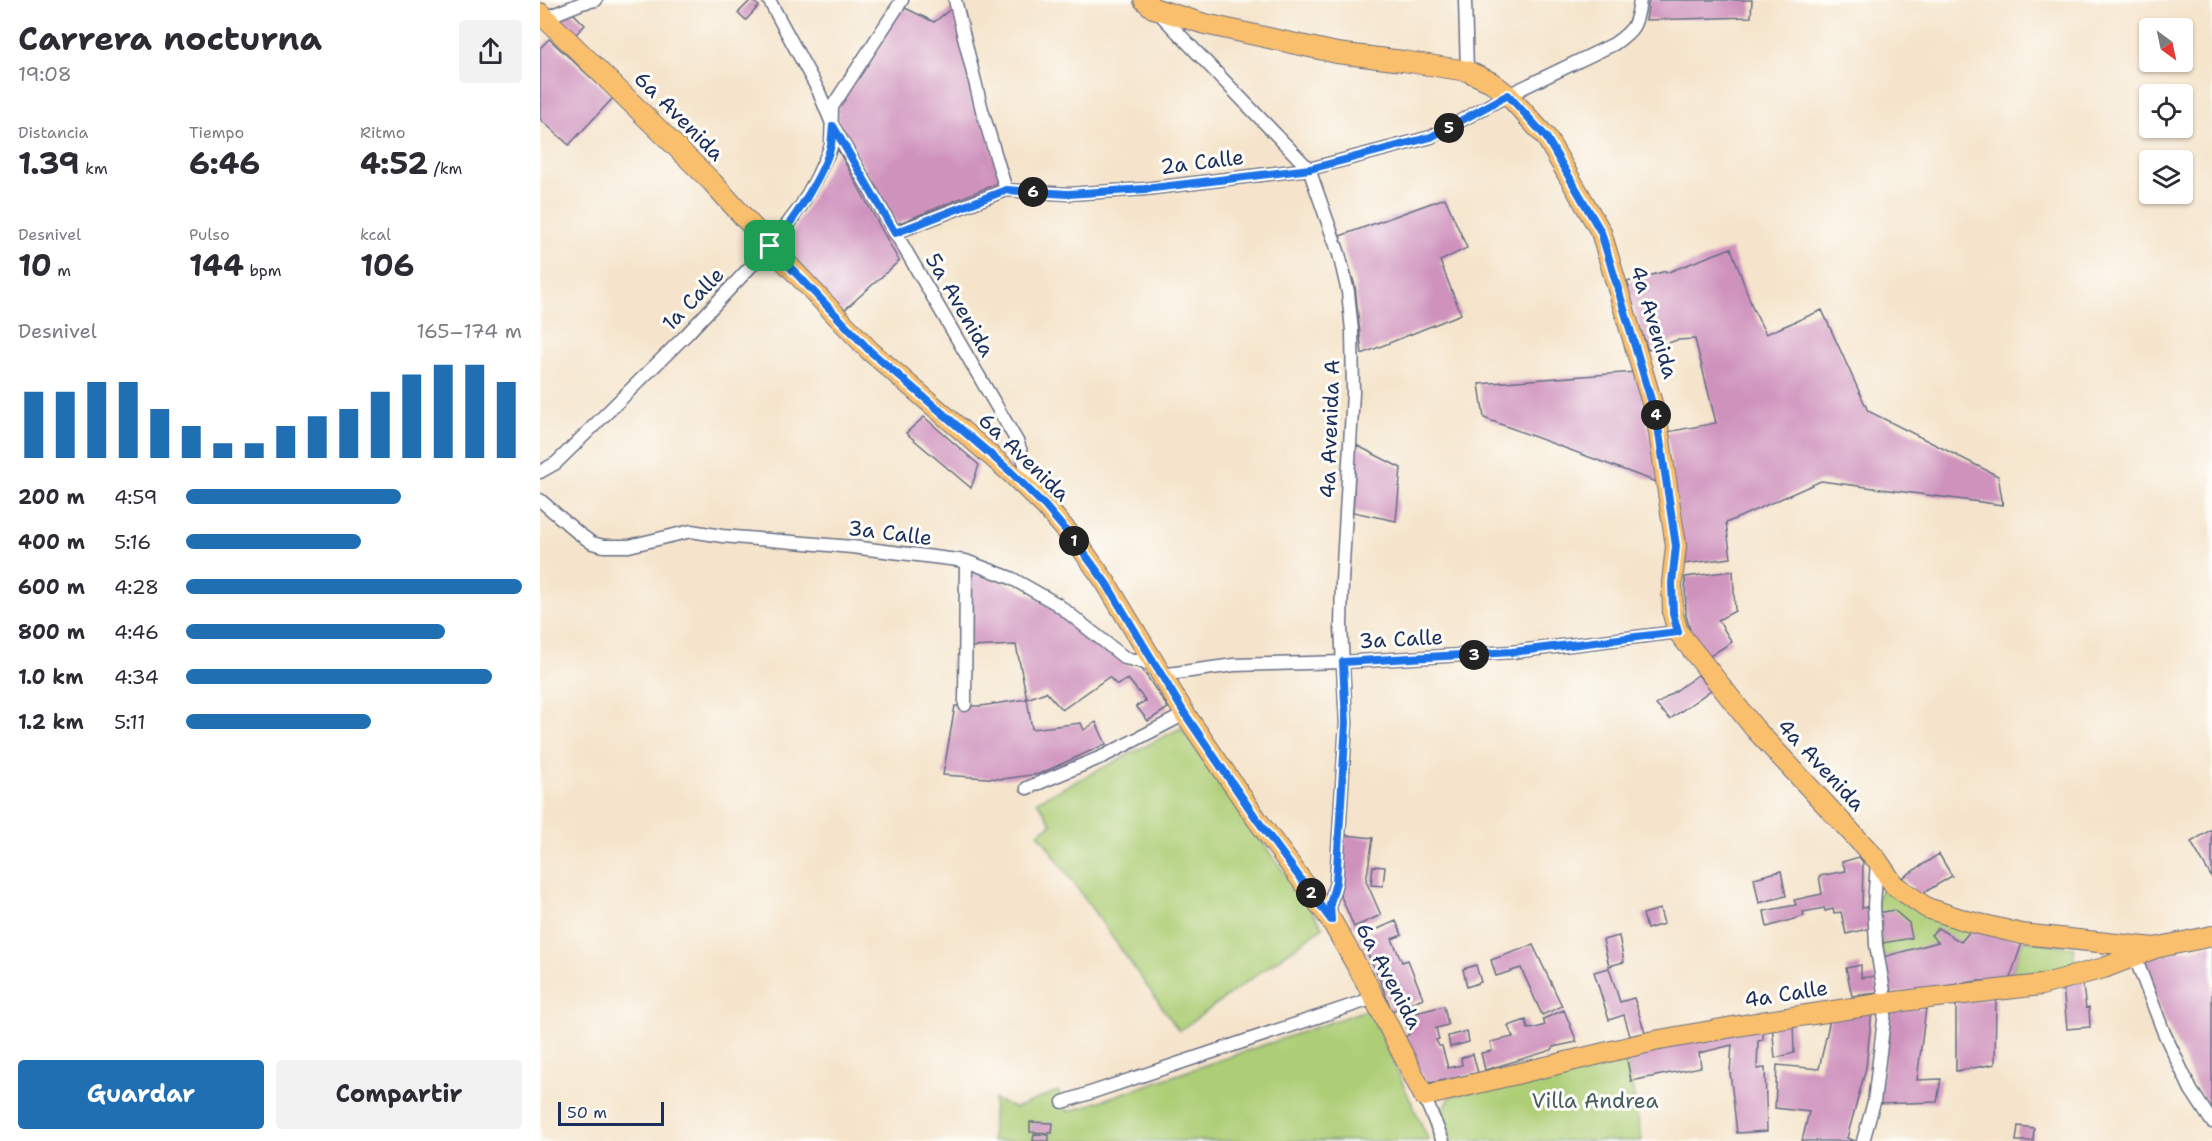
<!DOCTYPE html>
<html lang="es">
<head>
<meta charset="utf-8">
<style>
  :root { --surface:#fff; --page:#f2f2f3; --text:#2b2b33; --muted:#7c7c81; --accent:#1f6fb2 }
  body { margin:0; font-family:"Shantell Sans",sans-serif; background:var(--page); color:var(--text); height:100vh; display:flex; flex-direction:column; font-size:22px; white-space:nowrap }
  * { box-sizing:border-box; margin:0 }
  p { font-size:20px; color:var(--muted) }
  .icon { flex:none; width:33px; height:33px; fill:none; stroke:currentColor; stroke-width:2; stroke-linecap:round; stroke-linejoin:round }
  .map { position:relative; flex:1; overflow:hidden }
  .sheet { display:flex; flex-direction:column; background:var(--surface); width:540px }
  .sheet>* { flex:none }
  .needle { width:39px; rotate:147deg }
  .fabs { position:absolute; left:1599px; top:18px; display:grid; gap:12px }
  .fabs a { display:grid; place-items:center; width:54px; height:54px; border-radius:6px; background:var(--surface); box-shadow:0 2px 4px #0004; font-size:30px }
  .scale { position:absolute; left:18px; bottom:15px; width:106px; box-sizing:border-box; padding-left:6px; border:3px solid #1b2f5e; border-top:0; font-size:16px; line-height:21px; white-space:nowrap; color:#1b2f5e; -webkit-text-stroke:4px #fdfcf7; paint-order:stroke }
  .pin { position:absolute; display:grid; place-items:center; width:51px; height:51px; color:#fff; margin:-26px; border-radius:12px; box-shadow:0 3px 9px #0006 }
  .km { position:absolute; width:30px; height:30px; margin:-15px; border-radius:50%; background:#222; color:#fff; font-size:16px; line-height:30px; text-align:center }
  .round { display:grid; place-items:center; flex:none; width:63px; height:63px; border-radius:6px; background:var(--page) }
  .summary { display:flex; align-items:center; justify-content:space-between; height:102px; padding:0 18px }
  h1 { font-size:33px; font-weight:700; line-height:45px }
  .metrics { display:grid; grid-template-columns:repeat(3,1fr); gap:9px; height:102px; padding:6px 18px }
  .metrics div { display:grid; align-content:center }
  .metrics b { font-size:30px; font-weight:700 }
  .metrics small { font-size:16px; font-weight:400 }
  .metrics p { font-size:16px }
  .chart { height:168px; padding:12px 18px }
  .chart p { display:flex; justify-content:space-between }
  .chart svg { width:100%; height:108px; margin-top:6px; stroke:var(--accent); stroke-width:6 }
  .action { display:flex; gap:12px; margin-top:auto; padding:12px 18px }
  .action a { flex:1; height:69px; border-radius:6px; background:var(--accent); color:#fff; font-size:24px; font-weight:700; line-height:69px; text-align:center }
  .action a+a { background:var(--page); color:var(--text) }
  ul { padding:0 18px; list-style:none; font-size:20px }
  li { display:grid; grid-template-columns:96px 72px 1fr; align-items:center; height:45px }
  li i { height:15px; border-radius:8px; background:var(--accent) }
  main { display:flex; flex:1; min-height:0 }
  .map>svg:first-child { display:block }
  .green { fill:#adce76; stroke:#647e6a; stroke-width:1.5 }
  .building { fill:#cf92bd }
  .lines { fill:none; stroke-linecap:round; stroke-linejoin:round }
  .street-casing { stroke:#676e84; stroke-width:15 }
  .primary-casing { stroke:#676e84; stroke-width:22 }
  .street { stroke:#fff; stroke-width:12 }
  .primary { stroke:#f9bf6d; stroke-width:20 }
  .route-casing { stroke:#fff; stroke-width:12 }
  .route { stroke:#1a73e8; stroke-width:8 }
  .labels { text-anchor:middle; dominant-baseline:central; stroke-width:6; stroke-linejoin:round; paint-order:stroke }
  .street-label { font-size:21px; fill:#1b2f5e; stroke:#fdfcf7 }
  .park-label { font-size:21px; fill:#475f65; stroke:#fdfcf7 }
</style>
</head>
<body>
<main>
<section class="sheet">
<div class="summary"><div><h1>Carrera nocturna</h1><p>19:08</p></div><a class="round"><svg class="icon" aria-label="share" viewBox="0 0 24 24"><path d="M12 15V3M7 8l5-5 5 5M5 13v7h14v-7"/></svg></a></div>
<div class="metrics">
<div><p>Distancia</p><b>1.39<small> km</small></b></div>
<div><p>Tiempo</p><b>6:46</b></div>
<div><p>Ritmo</p><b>4:52<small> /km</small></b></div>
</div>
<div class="metrics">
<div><p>Desnivel</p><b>10<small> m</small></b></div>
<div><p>Pulso</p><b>144<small> bpm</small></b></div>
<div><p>kcal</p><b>106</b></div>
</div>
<div class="chart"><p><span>Desnivel</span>165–174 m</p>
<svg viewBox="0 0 160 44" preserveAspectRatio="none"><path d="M5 44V17M15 44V17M25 44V13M35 44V13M45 44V24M55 44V31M65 44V38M75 44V38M85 44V31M95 44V27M105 44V24M115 44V17M125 44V10M135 44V6M145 44V6M155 44V13"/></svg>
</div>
<ul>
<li><b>200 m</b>4:59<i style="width:64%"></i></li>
<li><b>400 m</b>5:16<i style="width:52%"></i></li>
<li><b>600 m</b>4:28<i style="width:100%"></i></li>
<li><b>800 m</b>4:46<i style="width:77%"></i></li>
<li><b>1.0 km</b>4:34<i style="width:91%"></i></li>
<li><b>1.2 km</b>5:11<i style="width:55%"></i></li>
</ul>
<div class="action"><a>Guardar</a><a>Compartir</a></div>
</section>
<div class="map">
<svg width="1672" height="1141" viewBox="0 0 1672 1141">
  <rect width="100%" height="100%" fill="#fdfcf7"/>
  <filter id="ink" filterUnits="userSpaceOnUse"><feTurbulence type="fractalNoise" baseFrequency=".0167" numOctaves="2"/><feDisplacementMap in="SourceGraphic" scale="12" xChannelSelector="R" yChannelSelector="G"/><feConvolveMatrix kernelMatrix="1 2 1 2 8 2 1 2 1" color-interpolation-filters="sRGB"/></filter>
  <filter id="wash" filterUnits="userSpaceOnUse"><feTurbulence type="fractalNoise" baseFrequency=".008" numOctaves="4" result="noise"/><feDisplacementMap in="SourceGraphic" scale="24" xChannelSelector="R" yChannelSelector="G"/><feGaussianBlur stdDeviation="1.35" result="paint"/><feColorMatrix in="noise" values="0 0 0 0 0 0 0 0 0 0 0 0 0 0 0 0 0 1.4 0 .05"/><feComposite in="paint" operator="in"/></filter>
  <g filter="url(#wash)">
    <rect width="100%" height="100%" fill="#f5e4cb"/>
    <path class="green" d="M641 728 783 927 639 1031 498 833 512 824 497 801Z
      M1343 887 1349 888 1443 934 1423 966 1364 952 1343 957 1336 900Z
      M1483 940 1533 947 1536 969 1469 981Z
      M829 1009 889 1141H452L454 1099 475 1108 518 1091 528 1112Z
      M1086 1054 1102 1141H909L898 1116 912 1095Z"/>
    <g id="blocks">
      <path class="building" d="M211 0 219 6 206 20 198 13Z
        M1109 0H1212L1211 17 1106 20Z
        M359 5 394 22 412 8 461 182 357 224 298 123V107Z
        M32 12 45 25 34 36 15 18Z
        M9 39 73 98 29 145 0 119V48Z
        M298 150 359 261 301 313 246 256 245 246Z
        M905 198 927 248 900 261 921 314 822 354 815 286 800 236Z
        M1191 248 1213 309 1226 334 1282 310 1328 411 1458 476 1463 505 1281 481 1186 523 1191 558 1143 564 1127 432 1176 423 1155 339 1137 340 1108 350 1086 288 1089 287 1087 282 1126 271V273Z
        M1096 372 1099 378 1119 483 944 418 939 384Z
        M384 417 439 465 431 488 366 433Z
        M816 445 861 468 856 521 813 512Z
        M429 568 464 582 502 601 586 664 602 669 628 708 608 721 596 706 606 701 588 679 577 685 569 677 522 710 506 692 487 699 476 645 429 647Z
        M1193 571 1195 611 1178 620 1192 642 1167 658 1151 634 1146 615 1145 577Z
        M1158 675 1171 690 1130 719 1116 705Z
        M487 699 492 729 541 723 544 730 556 722 566 744 499 774 462 779 403 775 415 706H441Z
        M1672 829V878L1651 842Z
        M805 835 833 838 826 881 841 915 814 927 800 894Z
        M1399 854 1412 876 1380 895 1362 878Z
        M1319 857 1323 862 1322 908 1327 907 1332 928 1306 934 1301 912 1294 913 1293 909 1285 911 1284 908 1263 912 1264 916 1227 927 1224 911 1256 905 1254 900 1282 894 1279 876 1306 871 1302 862Z
        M833 866 845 867 843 886 831 885Z
        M1241 871 1246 896 1219 903 1214 878Z
        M1120 909 1124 924 1107 929 1103 914Z
        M1354 910 1369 923 1372 938 1343 943 1337 913Z
        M856 921 862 935 852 939 862 962 868 960 883 998 852 1011 837 973 819 937Z
        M1398 928 1421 942 1431 930 1483 940 1469 981H1438L1352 994 1343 957 1398 942 1391 935Z
        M1079 936 1084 962 1069 966 1063 940Z
        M1672 944V1112L1657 1088 1622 1013 1601 959Z
        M993 945 1022 1006 1002 1015 981 968 956 976 951 960Z
        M936 965 941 982 927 987 923 969Z
        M1321 965V978L1335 976 1338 993 1312 996 1306 968Z
        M1069 968 1080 1002 1094 998 1105 1033 1090 1036 1084 1015 1069 1020 1054 972Z
        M1542 980 1546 1008 1549 1007 1550 1027 1527 1029 1523 984Z
        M1456 998 1455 1064 1416 1071V1002Z
        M904 1006 908 1025 896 1028 899 1039 896 1040 899 1046H902L908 1068 922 1065 921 1058 933 1054 938 1073 890 1083 885 1080 860 1038 869 1035 863 1016Z
        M1386 1008 1377 1080 1401 1079 1397 1102 1338 1104 1352 1010Z
        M1024 1010 1037 1042 1013 1047 1012 1050 945 1070 941 1053 952 1051 950 1042 973 1037 968 1026 986 1020 988 1029 996 1028 1005 1025 1003 1019Z
        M1332 1011 1326 1068 1307 1138 1315 1141H1262L1269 1112 1235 1108 1237 1065 1279 1069 1290 1019Z
        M1253 1021 1254 1053 1235 1058 1232 1024Z
        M1223 1025V1040L1218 1041 1217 1069 1225 1068 1227 1131 1197 1133 1190 1072 1192 1045 1159 1053 1161 1067 1091 1081 1086 1054Z
        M927 1031 929 1042 910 1047 908 1036Z
        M490 1122 513 1123 512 1133 490 1132Z
        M1478 1126 1494 1128 1493 1141H1476Z
        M494 1134 509 1135V1141H493Z"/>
    </g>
  </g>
  <g filter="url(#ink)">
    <use href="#blocks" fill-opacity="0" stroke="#676e84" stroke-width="1.5"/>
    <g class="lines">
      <g class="street-casing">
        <path id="street" d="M229 0 278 90 293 126 478 443 490 479 496 490
          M415 0 442 110 466 190
          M925 0 927 71
          M618 12 769 169 799 254 808 292 812 331 813 393 802 581 801 627 806 723 796 882 790 904 791 919
          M5 18 42 3 56 0
          M355 233 466 190 528 194 605 189 769 169 891 137 968 95 1074 44C1094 30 1097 25 1100 0
          M0 472 16 463 147 334 232 244 261 206 277 177 291 146 292 107 362 0
          M0 500 37 532 52 543 64 546H89L151 531 182 536 312 547 426 561 471 578 517 604 585 658 616 665
          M621 675 694 665 803 662 972 652 1138 632
          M425 705 426 561
          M487 788 564 756 645 714
          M1595 957 1624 1033 1651 1090 1672 1122
          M884 1096 903 1141
          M523 1102 834 998
          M1323 1141 1334 1102 1346 1003 1336 945 1334 905 1337 861"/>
      </g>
      <g class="primary-casing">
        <path id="primary" d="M604 0 613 8 665 24 797 53 863 61 927 71 951 82 968 95 1006 137 1061 232 1117 420 1136 546 1132 583 1133 614 1138 632 1215 729 1337 860 1354 885 1387 908 1427 921 1482 934 1615 948 1672 936
          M0 13 172 182 230 246 330 351 471 473 505 506 539 545 566 583 645 714 718 821 791 920 825 980 884 1096 1114 1041 1221 1022 1346 1003 1501 985 1564 968 1615 948"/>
      </g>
      <use href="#street" class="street"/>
      <use href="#primary" class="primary"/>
    </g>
  </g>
  <g class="lines" filter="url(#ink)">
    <g class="route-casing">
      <path id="route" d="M968 95 1006 137 1061 232 1117 420 1136 546 1132 583 1133 614 1138 632 972 652 803 662 806 723 796 882 790 904 791 920 718 821 645 714 566 583 538 545 505 506 471 472 330 351 230 246C250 228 285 172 291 145 292 139 292 133 293 126L355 233 466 190 528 194 605 189 770 169 891 137Z"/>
    </g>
    <use href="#route" class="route"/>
  </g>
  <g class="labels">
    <g class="street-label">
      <text transform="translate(139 116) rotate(45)">6a Avenida</text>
      <text transform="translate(662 162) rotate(-7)">2a Calle</text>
      <text transform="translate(153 299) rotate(-46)">1a Calle</text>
      <text transform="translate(420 305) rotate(60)">5a Avenida</text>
      <text transform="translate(1114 322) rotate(73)">4a Avenida</text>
      <text transform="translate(790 429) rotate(-88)">4a Avenida A</text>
      <text transform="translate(484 457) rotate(44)">6a Avenida</text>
      <text transform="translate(350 533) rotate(7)">3a Calle</text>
      <text transform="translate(861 639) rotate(-3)">3a Calle</text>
      <text transform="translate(1281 765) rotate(47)">4a Avenida</text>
      <text transform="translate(849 976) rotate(62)">6a Avenida</text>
      <text transform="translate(1246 994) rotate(-9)">4a Calle</text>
    </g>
    <g class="park-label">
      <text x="1055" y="1101">Villa Andrea</text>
    </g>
  </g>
</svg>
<div class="fabs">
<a><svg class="needle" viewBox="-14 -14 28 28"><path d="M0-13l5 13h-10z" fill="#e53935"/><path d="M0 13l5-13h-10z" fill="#7c7c81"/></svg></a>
<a><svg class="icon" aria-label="locate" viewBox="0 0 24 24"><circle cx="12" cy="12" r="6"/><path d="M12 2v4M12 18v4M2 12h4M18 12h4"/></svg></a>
<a><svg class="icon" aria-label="layers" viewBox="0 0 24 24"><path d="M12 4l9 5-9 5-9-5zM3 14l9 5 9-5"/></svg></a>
</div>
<div class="scale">50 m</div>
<div class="pin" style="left:230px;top:246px;background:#1e9e55"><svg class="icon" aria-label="arrive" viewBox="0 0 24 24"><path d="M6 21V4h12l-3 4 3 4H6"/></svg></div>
<b class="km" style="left:534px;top:541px">1</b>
<b class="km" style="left:771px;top:893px">2</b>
<b class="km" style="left:934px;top:655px">3</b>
<b class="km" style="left:1116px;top:415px">4</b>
<b class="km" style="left:909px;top:128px">5</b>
<b class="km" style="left:493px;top:192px">6</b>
</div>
</main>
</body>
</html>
